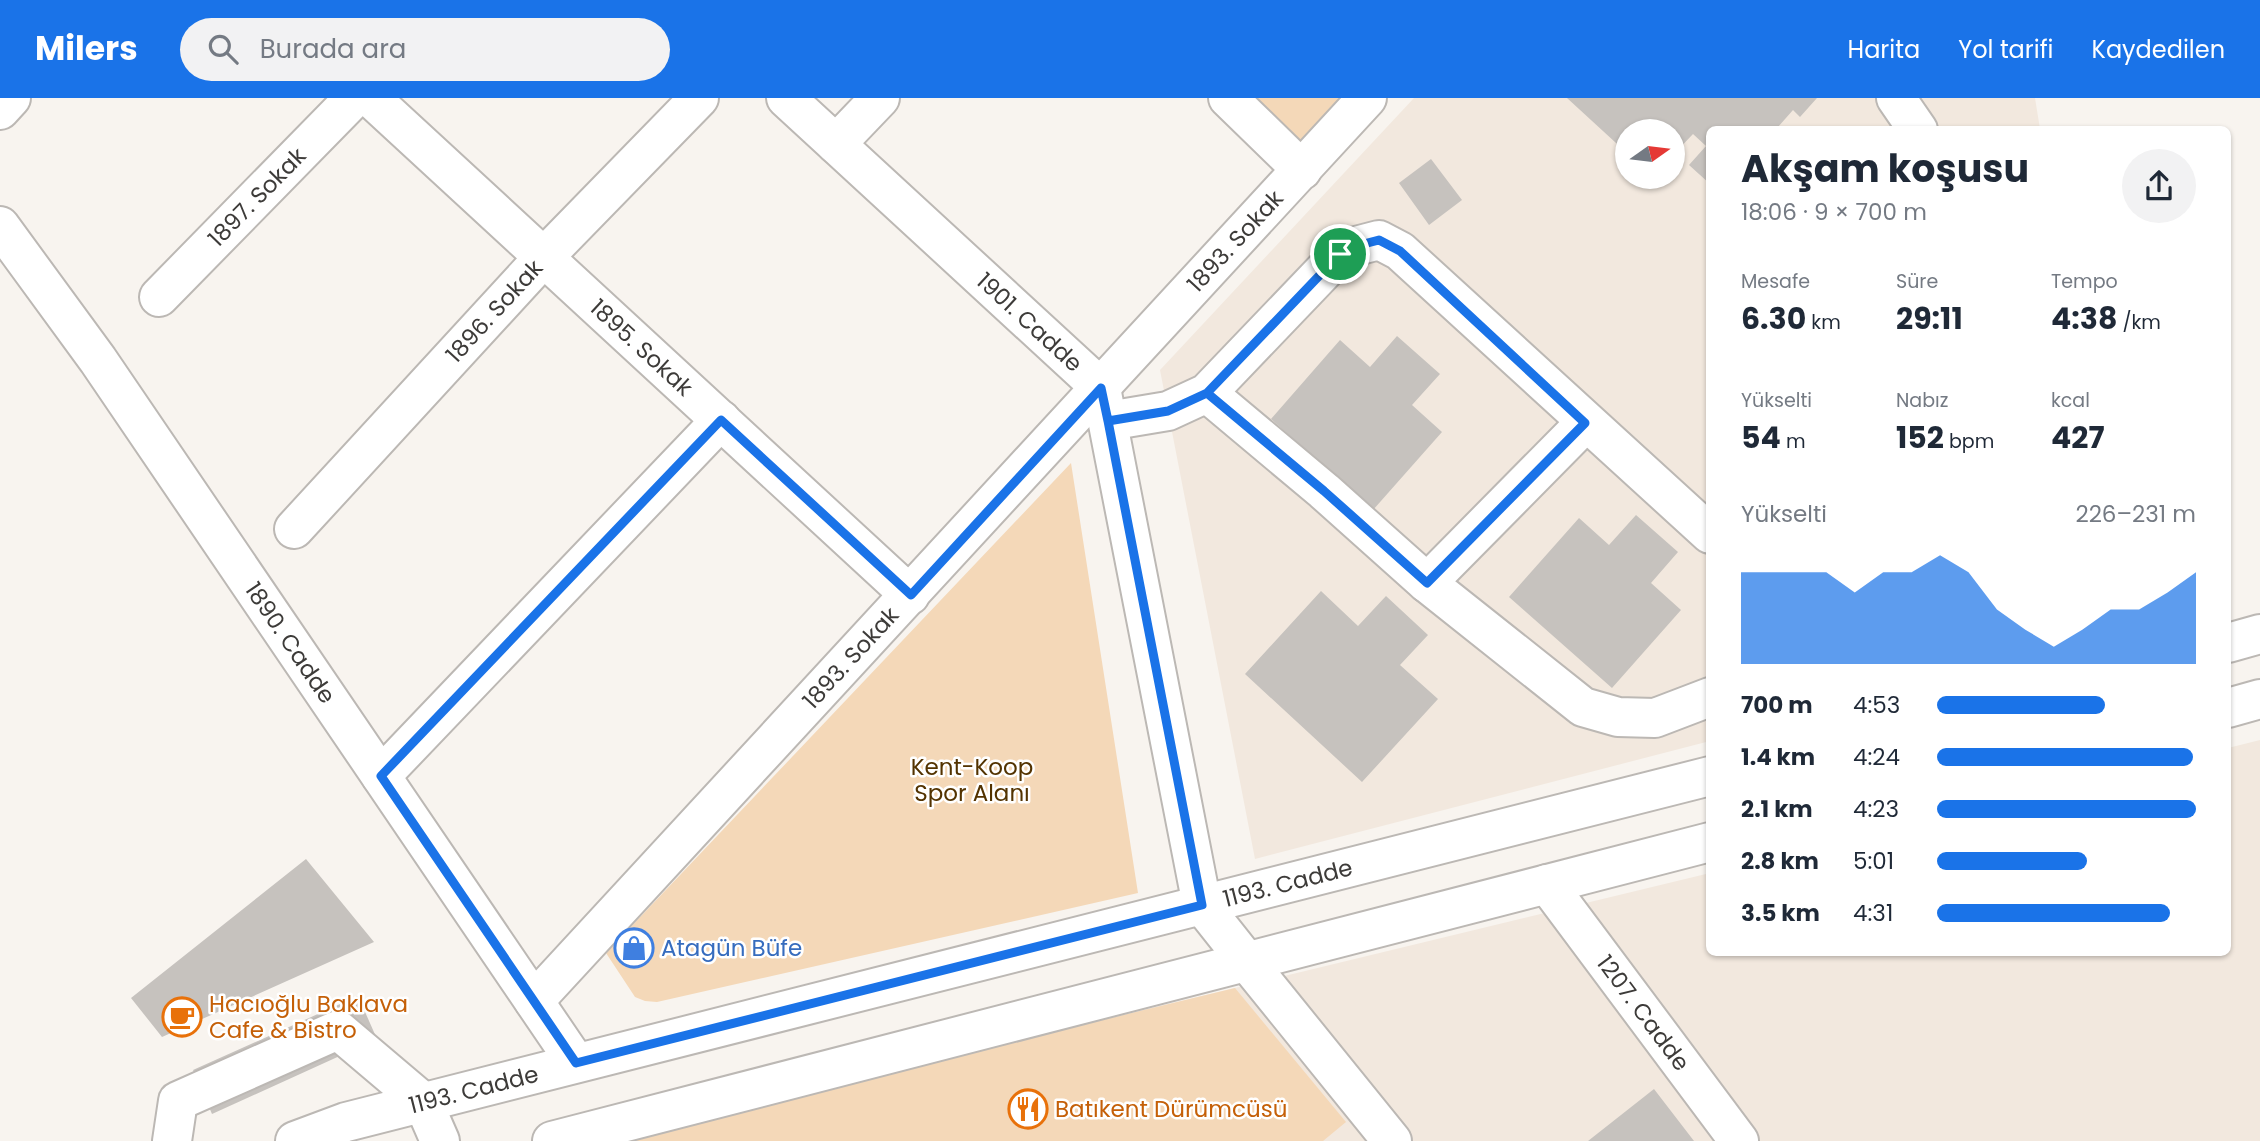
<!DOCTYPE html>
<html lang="tr">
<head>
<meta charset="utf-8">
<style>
  :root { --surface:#fff; --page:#f2f2f3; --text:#1f2937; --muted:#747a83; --accent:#1a73e8 }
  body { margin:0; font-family:Poppins,sans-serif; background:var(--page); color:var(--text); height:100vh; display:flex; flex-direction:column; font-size:26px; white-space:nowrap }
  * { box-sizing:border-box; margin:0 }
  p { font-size:23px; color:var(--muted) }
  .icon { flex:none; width:38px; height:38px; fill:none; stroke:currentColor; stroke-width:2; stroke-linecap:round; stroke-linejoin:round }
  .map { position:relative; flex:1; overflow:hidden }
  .drawer { position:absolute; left:1706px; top:28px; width:525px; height:830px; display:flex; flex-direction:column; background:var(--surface); border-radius:10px; box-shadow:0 2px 5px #0004 }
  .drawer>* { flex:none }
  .needle { width:46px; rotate:76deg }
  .controls { position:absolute; left:1615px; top:21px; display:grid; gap:14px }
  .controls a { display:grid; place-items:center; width:70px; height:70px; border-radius:50%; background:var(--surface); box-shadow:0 2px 5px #0004; font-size:35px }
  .pin { position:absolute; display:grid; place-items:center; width:60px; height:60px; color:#fff; margin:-30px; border:4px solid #fff; border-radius:50%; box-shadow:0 2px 7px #0007 }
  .round { display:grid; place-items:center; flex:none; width:74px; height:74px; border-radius:37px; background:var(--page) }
  .overview { display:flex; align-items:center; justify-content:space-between; height:119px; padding:0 35px }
  h1 { font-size:38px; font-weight:700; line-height:52px }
  .metrics { display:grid; grid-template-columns:repeat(3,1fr); gap:10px; height:119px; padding:7px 35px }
  .metrics div { display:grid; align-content:center }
  .metrics b { font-size:30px; font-weight:700 }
  .metrics small { font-size:19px; font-weight:400 }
  .metrics p { font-size:19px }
  .chart { height:196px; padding:14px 35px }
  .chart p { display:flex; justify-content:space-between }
  .chart svg { width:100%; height:126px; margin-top:7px; fill:var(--accent); opacity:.7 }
  ul { padding:0 35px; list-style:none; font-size:23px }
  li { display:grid; grid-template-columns:112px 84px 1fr; align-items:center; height:52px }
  li i { height:18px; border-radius:9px; background:var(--accent) }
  header { display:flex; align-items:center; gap:42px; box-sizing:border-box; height:98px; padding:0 35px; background:var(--accent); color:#fff }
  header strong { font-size:33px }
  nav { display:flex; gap:38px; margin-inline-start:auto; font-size:24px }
  .search { width:490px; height:63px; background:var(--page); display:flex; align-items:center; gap:18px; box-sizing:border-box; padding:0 24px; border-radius:38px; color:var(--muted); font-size:26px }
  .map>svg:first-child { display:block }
  .built { fill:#f2e8de; fill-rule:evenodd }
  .green { fill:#f4d8b8 }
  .building { fill:#c6c2be }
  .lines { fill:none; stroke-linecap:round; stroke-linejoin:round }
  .minor-casing { stroke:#bcb8b4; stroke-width:42 }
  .major-casing { stroke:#bcb8b4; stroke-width:42 }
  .minor { stroke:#fff; stroke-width:38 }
  .major { stroke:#fff; stroke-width:38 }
  .route-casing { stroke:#fff; stroke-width:14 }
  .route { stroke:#1a73e8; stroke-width:9 }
  .labels { text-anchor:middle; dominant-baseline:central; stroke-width:5; stroke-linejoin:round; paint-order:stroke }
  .street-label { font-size:23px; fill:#3d3b39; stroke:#fff }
  .park-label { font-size:23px; fill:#533300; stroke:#fff }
  .shop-label { font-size:23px; fill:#366cbe; stroke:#fff; text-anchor:start }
  .food-label { font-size:23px; fill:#c56008; stroke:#fff; text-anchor:start }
</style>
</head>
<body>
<header>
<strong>Milers</strong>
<div class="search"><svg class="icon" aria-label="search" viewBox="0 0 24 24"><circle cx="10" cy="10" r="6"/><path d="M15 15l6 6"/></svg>Burada ara</div>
<nav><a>Harita</a><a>Yol tarifi</a><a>Kaydedilen</a></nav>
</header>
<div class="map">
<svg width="2260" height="1043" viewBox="0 0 2260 1043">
  <rect width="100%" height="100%" fill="#f8f4ef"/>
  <path class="built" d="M1414 0H2035L2040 31 1710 32V643L1255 761 1160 272ZM1628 33H1673V79H1628Z
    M2260 642V1043H602L1710 775V854H2228V650Z"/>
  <path class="green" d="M1248 0H1350L1302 44 1289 40Z
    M1071 365 1138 795 657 904 645 903 635 899 606 855Z
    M1235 890 1346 1024 1323 1043H602Z"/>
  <path class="building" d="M1567 0H1817L1800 19 1793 12 1778 29 1781 32H1710V86L1689 67 1706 48 1693 36 1673 57V33H1628V56Z
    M1431 61 1462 102 1429 127 1399 85Z
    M1397 238 1440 276 1412 307 1442 334 1373 412 1271 321 1340 242 1370 269Z
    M1636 417 1678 454 1651 485 1681 512 1612 590 1509 499 1579 420 1609 447Z
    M1321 493 1358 528 1386 498 1428 537 1400 567 1438 601 1362 684 1245 576Z
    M306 761 374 844 162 939 131 900Z
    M358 898 377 941 212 1016 193 972Z
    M1654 991 1694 1043H1588Z"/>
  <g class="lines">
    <g class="minor-casing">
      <g id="minor">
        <path id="s1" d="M371 0 910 497"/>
        <path id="s2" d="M786 0 1101 290 1202 807"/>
        <path d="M1228 0 1302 72"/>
        <path d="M1896 0 1918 32"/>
        <path d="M0 12 11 0"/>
        <path d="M836 46 880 0"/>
        <path id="s3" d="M0 128 98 262 576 965"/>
        <path id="s4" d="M159 199 354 0"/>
        <path d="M1207 295 1324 393 1427 485 1583 609 1618 619 1655 620 1710 599"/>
        <path d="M1108 323 1168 313 1207 295 1340 156 1356 148 1379 142 1400 153 1710 436"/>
        <path id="s5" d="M294 431 544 159 699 0"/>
        <path d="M1427 485 1585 325"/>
        <path d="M381 678 721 322"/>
        <path id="s6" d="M1547 786 1739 1043"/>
        <path d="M1248 865 1392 1043"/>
        <path id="s7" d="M534 903 1367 0"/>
        <path d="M172 1043 178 1003 338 932 423 1004"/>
      </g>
    </g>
    <g class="major-casing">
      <g id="major">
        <path d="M2228 545 2260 536"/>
        <path d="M2228 610 2260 601"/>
        <path d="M1202 807 1248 865"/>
        <path d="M423 1004 440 1043"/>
        <path id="s8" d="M295 1043 346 1024 1710 678"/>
        <path d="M552 1043 1710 744"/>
      </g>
    </g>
    <use href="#minor" class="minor"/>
    <use href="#major" class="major"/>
  </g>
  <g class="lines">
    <g class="route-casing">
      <path id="route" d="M1340 156 1207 295 1168 313 1108 323 1101 290 911 497 721 322 381 678 576 965 1202 807 1108 323 1168 313 1207 295 1324 393 1427 485 1585 325 1400 153 1379 142 1356 148 1340 156"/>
    </g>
    <use href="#route" class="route"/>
  </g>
  <defs>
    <g id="shop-ring" transform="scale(2.0125)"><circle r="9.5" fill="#fff" stroke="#3f7fe0" stroke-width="1.5"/><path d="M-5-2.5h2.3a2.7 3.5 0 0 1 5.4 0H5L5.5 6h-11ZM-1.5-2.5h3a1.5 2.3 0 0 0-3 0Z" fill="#3f7fe0"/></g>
    <g id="cafe-ring" transform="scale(2.0125)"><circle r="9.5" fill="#fff" stroke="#e8710a" stroke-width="1.5"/><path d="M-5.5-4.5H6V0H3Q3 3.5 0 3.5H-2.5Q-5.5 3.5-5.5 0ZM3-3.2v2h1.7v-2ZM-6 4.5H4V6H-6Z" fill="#e8710a"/></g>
    <g id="restaurant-ring" transform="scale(2.0125)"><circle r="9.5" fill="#fff" stroke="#e8710a" stroke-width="1.5"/><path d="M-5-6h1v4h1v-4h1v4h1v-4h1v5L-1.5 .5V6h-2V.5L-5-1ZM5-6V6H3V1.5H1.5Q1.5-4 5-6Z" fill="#e8710a"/></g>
  </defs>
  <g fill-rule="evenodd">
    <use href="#shop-ring" x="634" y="850"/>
    <use href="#cafe-ring" x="182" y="919"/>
    <use href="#restaurant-ring" x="1028" y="1011"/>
  </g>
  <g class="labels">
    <g class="street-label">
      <text stroke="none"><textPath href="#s4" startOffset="140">1897. Sokak</textPath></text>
      <text stroke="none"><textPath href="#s7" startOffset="1034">1893. Sokak</textPath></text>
      <text stroke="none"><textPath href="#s5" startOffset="296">1896. Sokak</textPath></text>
      <text stroke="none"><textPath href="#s2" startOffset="331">1901. Cadde</textPath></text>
      <text stroke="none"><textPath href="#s1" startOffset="368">1895. Sokak</textPath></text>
      <text stroke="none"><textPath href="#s3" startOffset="508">1890. Cadde</textPath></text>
      <text stroke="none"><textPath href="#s7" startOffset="467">1893. Sokak</textPath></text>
      <text stroke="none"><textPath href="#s8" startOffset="1026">1193. Cadde</textPath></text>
      <text stroke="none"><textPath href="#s6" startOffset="161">1207. Cadde</textPath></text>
      <text stroke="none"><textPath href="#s8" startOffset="186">1193. Cadde</textPath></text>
    </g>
    <g class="park-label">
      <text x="972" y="669">Kent-Koop<tspan x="972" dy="26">Spor Alanı</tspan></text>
    </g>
    <g class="shop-label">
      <text x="661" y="850">Atagün Büfe</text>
    </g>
    <g class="food-label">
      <text x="209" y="906">Hacıoğlu Baklava<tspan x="209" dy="26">Cafe &amp; Bistro</tspan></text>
      <text x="1055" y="1011">Batıkent Dürümcüsü</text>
    </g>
  </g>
</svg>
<div class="controls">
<a><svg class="needle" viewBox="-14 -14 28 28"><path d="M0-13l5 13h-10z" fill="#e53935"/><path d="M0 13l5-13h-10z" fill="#747a83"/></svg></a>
</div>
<div class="pin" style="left:1340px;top:156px;background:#1e9e55"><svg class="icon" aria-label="arrive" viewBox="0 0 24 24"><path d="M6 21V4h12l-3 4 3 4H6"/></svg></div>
<section class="drawer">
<div class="overview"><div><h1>Akşam koşusu</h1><p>18:06 · 9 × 700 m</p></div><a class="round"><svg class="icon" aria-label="share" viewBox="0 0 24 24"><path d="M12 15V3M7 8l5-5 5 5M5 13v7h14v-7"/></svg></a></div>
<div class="metrics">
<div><p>Mesafe</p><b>6.30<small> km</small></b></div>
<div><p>Süre</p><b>29:11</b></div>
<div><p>Tempo</p><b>4:38<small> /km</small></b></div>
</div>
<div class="metrics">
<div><p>Yükselti</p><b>54<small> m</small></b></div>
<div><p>Nabız</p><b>152<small> bpm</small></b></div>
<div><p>kcal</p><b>427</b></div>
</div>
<div class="chart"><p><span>Yükselti</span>226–231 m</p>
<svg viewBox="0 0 160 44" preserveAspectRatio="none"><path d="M0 44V12L10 12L20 12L30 12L40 19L50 12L60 12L70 6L80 12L90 25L100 32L110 38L120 32L130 25L140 25L150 19L160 12V44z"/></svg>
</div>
<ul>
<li><b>700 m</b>4:53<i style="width:65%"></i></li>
<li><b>1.4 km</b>4:24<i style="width:99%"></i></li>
<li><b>2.1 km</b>4:23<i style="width:100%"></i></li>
<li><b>2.8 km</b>5:01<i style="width:58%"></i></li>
<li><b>3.5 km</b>4:31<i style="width:90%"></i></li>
</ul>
</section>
</div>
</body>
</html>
